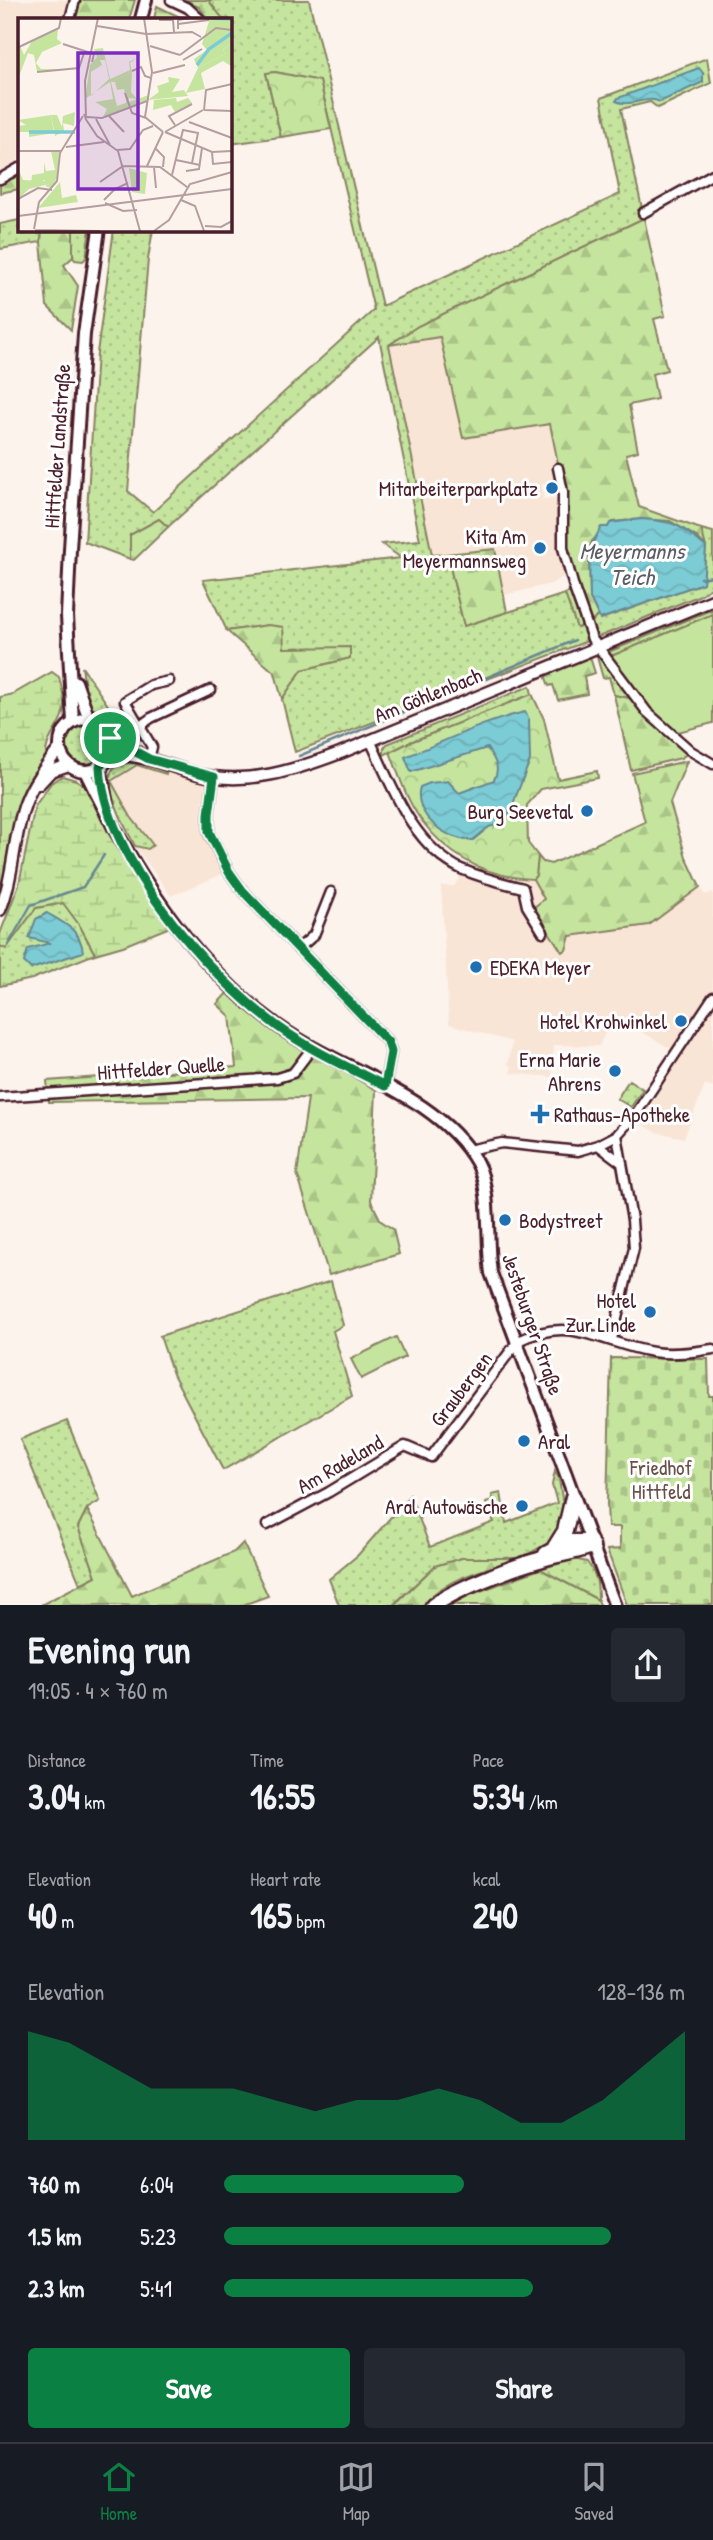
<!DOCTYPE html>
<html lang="en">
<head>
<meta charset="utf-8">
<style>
  :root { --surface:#171b24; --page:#242831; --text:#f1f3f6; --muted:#9ea1a6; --line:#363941; --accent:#0b8043 }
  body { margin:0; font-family:"Patrick Hand",sans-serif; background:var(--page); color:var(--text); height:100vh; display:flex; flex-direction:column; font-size:26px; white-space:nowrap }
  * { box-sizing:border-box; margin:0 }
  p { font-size:23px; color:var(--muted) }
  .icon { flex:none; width:38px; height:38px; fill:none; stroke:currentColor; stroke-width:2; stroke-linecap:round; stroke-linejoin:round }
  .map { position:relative; height:1605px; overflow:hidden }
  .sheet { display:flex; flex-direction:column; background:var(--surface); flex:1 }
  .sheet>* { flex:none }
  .pin { position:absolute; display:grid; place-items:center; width:60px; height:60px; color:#fff; margin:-30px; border:4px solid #fff; border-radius:50%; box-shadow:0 2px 7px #0007 }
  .round { display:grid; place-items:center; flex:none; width:74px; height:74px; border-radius:7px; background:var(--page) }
  .headline { display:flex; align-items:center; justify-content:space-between; height:119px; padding:0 28px }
  h1 { font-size:38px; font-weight:800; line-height:52px }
  .stats { display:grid; grid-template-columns:repeat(3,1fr); gap:10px; height:119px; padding:7px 28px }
  .stats div { display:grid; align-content:center }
  .stats b { font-size:35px; font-weight:800 }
  .stats small { font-size:19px; font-weight:400 }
  .stats p { font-size:19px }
  .chart { height:196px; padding:14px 28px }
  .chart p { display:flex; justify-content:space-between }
  .chart svg { width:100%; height:126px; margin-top:7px; fill:var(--accent); opacity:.7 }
  .button { display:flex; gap:14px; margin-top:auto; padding:14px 28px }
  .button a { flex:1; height:80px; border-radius:7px; background:var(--accent); color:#fff; font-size:28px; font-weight:800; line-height:80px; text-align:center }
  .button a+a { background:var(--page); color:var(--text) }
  ul { padding:0 28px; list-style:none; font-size:23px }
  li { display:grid; grid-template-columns:112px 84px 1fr; align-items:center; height:52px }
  li i { height:18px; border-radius:9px; background:var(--accent) }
  .tab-bar { display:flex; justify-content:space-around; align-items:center; height:98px; border-top:2px solid var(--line); background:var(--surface); font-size:19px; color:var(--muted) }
  .tab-bar a { display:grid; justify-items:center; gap:4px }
  .tab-bar .on { color:var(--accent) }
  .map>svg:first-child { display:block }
  .built { fill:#f9e5d6 }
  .grass { fill:url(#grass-dots); stroke:#888264; stroke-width:2 }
  .forest { fill:url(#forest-firs); stroke:#888264; stroke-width:2 }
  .wetland { fill:url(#wetland-marsh); stroke:#888264; stroke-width:2 }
  .cemetery { fill:url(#cemetery-stones); stroke:#888264; stroke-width:2 }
  .park { fill:url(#park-crowns); stroke:#888264; stroke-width:2 }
  .garden { fill:#c5e59e; stroke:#888264; stroke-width:2 }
  .water { fill:url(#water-waves); stroke:#688791; stroke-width:2 }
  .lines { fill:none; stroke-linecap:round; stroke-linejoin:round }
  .stream { stroke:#688791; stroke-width:2.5 }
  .minor-casing { stroke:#4a1f2b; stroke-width:13 }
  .tertiary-casing { stroke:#4a1f2b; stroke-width:15 }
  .secondary-casing { stroke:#4a1f2b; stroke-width:16 }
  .motorway-casing { stroke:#4a1f2b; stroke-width:19 }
  .minor { stroke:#fff; stroke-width:8 }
  .tertiary { stroke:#fff; stroke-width:10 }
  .secondary { stroke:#fff; stroke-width:10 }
  .motorway { stroke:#fff; stroke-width:14 }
  .route-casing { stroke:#fff; stroke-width:14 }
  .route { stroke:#0b8043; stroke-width:9 }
  .poi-dot { fill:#1f6fb2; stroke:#fff; stroke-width:2.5 }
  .labels { text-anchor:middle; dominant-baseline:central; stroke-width:6; stroke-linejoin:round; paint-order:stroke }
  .street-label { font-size:21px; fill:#4a1f2b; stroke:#fff }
  .poi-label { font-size:21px; fill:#4a1f2b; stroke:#fff; text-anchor:end }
  .park-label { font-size:21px; fill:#695048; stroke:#fff }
  .water-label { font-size:23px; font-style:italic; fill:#5c5c66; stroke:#fff }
  .inset-river { fill:none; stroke:#7cccd5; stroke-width:3.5 }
  .inset-road { fill:none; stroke:#b59e9f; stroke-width:2 }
  .view { fill:#7b2cbf; fill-opacity:0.15; stroke:#7b2cbf; stroke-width:3.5 }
  .inset-edge { fill:none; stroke:#4a1f2b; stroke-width:3.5 }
</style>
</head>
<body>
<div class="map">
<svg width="713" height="1606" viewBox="0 0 713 1606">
  <defs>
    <pattern id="grass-dots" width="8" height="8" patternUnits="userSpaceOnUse" patternTransform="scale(1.75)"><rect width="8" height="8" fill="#c5e59e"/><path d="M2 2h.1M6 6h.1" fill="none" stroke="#abc488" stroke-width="1.8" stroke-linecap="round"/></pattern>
    <pattern id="forest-firs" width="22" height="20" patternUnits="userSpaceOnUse" patternTransform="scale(1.75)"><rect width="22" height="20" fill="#c5e59e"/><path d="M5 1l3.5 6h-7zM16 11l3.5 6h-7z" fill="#abc488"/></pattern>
    <pattern id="wetland-marsh" width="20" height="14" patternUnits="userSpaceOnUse" patternTransform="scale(1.75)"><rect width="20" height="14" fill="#c5e59e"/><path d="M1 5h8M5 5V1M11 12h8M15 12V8" fill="none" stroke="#abc488"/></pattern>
    <pattern id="cemetery-stones" width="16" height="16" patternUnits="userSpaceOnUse" patternTransform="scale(1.75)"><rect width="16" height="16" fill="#c5e59e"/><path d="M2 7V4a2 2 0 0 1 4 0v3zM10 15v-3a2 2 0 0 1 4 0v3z" fill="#abc488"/></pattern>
    <pattern id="park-crowns" width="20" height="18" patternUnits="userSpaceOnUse" patternTransform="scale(1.75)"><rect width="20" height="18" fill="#c5e59e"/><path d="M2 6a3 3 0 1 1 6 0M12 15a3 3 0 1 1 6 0" fill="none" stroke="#abc488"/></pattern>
    <pattern id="water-waves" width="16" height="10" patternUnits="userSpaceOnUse" patternTransform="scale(1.75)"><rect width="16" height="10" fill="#7cccd5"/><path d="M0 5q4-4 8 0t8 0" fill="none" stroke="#6dafb7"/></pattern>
  </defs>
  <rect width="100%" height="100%" fill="#fcf3ec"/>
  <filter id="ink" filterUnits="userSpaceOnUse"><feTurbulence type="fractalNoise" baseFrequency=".0143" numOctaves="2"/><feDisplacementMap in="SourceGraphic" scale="14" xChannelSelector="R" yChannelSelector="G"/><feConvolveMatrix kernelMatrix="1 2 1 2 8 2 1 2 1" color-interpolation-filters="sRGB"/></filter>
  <g filter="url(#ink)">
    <path class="built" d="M0 0H71L65 19H19V159L0 171Z
      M440 337 550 424 562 483 542 484 543 499H563L570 573 551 584 504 595 495 549 432 555 389 345Z
      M136 764H144L210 785 208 839 225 873 171 896 135 846 111 790 109 781Z
      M468 864 513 878 533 879 544 899 533 908 566 950 570 936 649 925 700 887 705 895 713 892V1087L705 1085 684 1138 656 1132 635 1120 678 1053 613 1015 599 1046 554 1045 552 1077 510 1073 512 1066 508 1065 512 1042 449 1024 441 886H454Z"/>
    <path class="grass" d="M208 0H309L382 306 620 194 601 98 707 58 711 83 658 108 650 102 621 109 644 218 418 326 389 345 432 555 447 554 464 626 565 594 577 628 590 624 598 615 601 619 703 583 706 548 701 529 713 532V587L698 596 606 634 295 752 282 699 302 670 350 658V648H284L268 625 227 631 203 580 401 558 382 544 420 540 379 337 168 527 159 519 130 535V559L85 542 97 353 114 229H153L148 259 128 491 153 512 374 310 320 81 275 72 266 73 281 137 229 144V19H223Z
      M19 220V229H42L41 242 0 249V224Z
      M73 229H90L86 258 83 261 75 260 73 257Z
      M713 609V614L609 657 606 653Z
      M602 656 634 699 614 695 609 677 603 678 597 657Z
      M82 667 130 738 90 706 86 695Z
      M530 686 532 694 408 743 384 755V748L387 744Z
      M66 745a19 19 0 1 1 38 0a19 19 0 1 1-38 0Z
      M126 763 144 764 167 772 166 774 137 765 111 781 131 817 153 845 148 849 135 846C126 828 89 765 126 763Z
      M64 903 80 926 95 954 32 979 0 986V946L6 948 36 908Z
      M629 1080 643 1089 631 1107 617 1099Z
      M331 1281 343 1325 333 1331 352 1396 223 1470 173 1374 160 1336Z
      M67 1421 100 1501 87 1509 78 1527 96 1576 80 1584 20 1439Z
      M555 1471 559 1479 564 1512 563 1524 552 1541 521 1558H462L435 1566 393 1605H339L329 1579 358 1555 410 1495 430 1547 494 1522 486 1503 493 1500 492 1495 501 1493 506 1523 557 1503 552 1485Z
      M573 1559 587 1562C597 1575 598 1584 598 1600L540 1569Z"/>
    <path class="forest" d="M81 0H135L129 19H75Z
      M183 0H208L223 19H208L199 7Z
      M157 6 184 19H154Z
      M19 176V189L0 193V183Z
      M644 218 665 316 654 319 667 370 652 374 657 399 629 405 638 451 626 454 639 507 701 529 706 547 698 538 670 521 641 519 613 522 592 541 589 550 590 598 598 615 590 624 577 628 565 594 574 591 563 548 562 483 550 424 463 438 440 337 389 345 418 326Z
      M42 229H73V257L64 265 78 286 71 330 47 306 41 242Z
      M495 549 507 612 464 626 447 554Z
      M268 625 283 627 284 648 350 647V658L302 670 282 699 275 673 227 631Z
      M590 657 595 673 584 676 587 694 558 700 553 685 549 686 545 675Z
      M614 695 634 699 688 753 681 758 631 770Z
      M687 761 670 803 686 857 700 887 649 925 570 936 566 950 562 952 533 908 544 899 533 879 536 875 538 856 543 862 551 864 645 822 632 773Z
      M228 992 283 1037 376 1090 371 1201 381 1221 393 1229 399 1254 329 1275 297 1174 308 1098 49 1102 47 1081 236 1067 230 1016 217 1004Z
      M87 1509 132 1596 234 1552 243 1543 268 1596 240 1606 41 1605 96 1576 78 1527Z
      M462 1558H521C488 1569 445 1577 423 1605H394L435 1566Z
      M540 1569 598 1600 600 1605H451L467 1596Z"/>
    <path class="wetland" d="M52 672 59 677C62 689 67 704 62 716 57 730 44 742 46 758 5 798 17 843 0 891V697L13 694Z
      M62 776 76 780 90 789 108 833 170 927 123 946 95 954 80 926 63 903 36 908 6 949 0 946V934L19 884 35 806 51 783Z"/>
    <path class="cemetery" d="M611 1358 708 1359 709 1396H713V1605H627L607 1550 620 1549V1527H608L607 1503Z"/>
    <path class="park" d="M275 72 320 81 331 129 281 137 266 73Z
      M159 519 168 527 134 560 130 559V535Z
      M532 694 544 719 558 779 597 771 598 778 541 789 527 805 528 843 538 856 536 875 533 879C487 877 449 857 422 821 407 802 399 775 390 752L408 743Z"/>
    <path class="garden" d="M713 614V723L678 732 650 710 609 657Z
      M396 1337 405 1357 361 1379 351 1359Z"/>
    <path class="water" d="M699 68 703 73V82L660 102C646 95 630 108 616 101L618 98Z
      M641 519C678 522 678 524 706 547L703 583 600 619 590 598 589 550 601 527H608L610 523Z
      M525 712 529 719 530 760 506 822 489 827 473 840C448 842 412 815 420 787L430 783 448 781 459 793 494 780C501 767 494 759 487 748L411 772 405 757C444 742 484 721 525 712Z
      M47 913C64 923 81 930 83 952L31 969 24 962 28 949 50 943 29 938 36 919Z"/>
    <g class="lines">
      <path class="stream" d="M700 578 713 576
        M476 682 575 640
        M299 756 457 690
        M8 945 31 905 83 887 104 855"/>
      <g class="minor-casing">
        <path id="minor" d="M171 0 188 8 200 19
          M70 19 75 0
          M0 179 19 168
          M643 213 713 174
          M558 468 563 492V548L575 591 592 639 647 712 691 751 713 764
          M140 726 151 718 211 690
          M370 740C392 786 412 845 461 869 480 877 502 883 523 888L527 906 543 932
          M149 759 152 747 125 701 151 685 169 681
          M214 777 209 814V833L229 872 242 890 388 1042 391 1052 385 1086
          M298 949 314 935 331 892
          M0 1097 277 1078 293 1073 312 1048
          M598 1145 622 1163
          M468 1150 502 1143 578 1151 598 1145 617 1135 635 1115 713 997
          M612 1339 634 1248 632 1220 617 1135
          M267 1525 329 1492 405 1446 431 1457 518 1341C572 1314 602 1344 653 1352 673 1355 694 1352 713 1349"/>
      </g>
      <g class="tertiary-casing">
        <path id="tertiary" d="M111 738 139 753
          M109 755C141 753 168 766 198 774 248 786 295 770 340 753L713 600
          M39 784 51 771 69 765
          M0 910C14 876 13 838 25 804 33 782 46 766 60 748"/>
      </g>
      <g class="secondary-casing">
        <path id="secondary" d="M141 19 146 0
          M76 682 89 719
          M60 745a26 26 0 1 1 52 0a26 26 0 1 1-52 0Z
          M73 722 67 616 70 549 84 334 99 229
          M100 766 107 805
          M85 771C132 868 189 962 278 1026 341 1071 437 1093 477 1163 492 1191 486 1240 491 1273L615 1606"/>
      </g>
      <g class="motorway-casing">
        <path id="motorway" d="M555 1547 565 1531 573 1497
          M546 1554 569 1542H590
          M433 1606C453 1590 513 1567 539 1560 557 1554 574 1553 592 1546"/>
      </g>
      <use href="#minor" class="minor"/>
      <use href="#tertiary" class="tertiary"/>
      <use href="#secondary" class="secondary"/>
      <use href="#motorway" class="motorway"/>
    </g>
  </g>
  <g class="lines" filter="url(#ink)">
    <g class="route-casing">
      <path id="route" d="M110 738 149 759 214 777 209 814V832L229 872 242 890 388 1042 391 1052 385 1086C348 1067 310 1050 277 1026 206 974 104 857 100 766L109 755Z"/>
    </g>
    <use href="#route" class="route"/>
  </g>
  <g class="poi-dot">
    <circle cx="552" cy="488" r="7"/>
    <circle cx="540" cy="548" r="7"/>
    <circle cx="587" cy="811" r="7"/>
    <circle cx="476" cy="967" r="7"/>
    <circle cx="681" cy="1021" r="7"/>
    <circle cx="615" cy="1071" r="7"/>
    <path d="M536.5 1103.5h7v7h7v7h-7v7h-7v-7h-7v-7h7z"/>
    <circle cx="505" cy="1220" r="7"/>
    <circle cx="650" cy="1312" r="7"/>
    <circle cx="524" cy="1441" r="7"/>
    <circle cx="522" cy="1506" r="7"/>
  </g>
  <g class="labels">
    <g class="street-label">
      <text transform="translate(57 446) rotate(-86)">Hittfelder Landstraße</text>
      <text transform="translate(428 695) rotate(-22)">Am Göhlenbach</text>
      <text transform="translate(161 1068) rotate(-4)">Hittfelder Quelle</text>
      <text transform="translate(533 1324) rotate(71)">Jesteburger Straße</text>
      <text transform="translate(461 1389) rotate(-53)">Graubergen</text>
      <text transform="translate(340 1464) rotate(-30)">Am Radeland</text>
    </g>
    <g class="poi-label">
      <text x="538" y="488">Mitarbeiterparkplatz</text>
      <text x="526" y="536">Kita Am<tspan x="526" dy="24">Meyermannsweg</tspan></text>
      <text x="573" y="811">Burg Seevetal</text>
      <text x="490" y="967" text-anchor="start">EDEKA Meyer</text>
      <text x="667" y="1021">Hotel Krohwinkel</text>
      <text x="601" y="1059">Erna Marie<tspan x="601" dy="24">Ahrens</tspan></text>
      <text x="554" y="1114" text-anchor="start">Rathaus-Apotheke</text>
      <text x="519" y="1220" text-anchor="start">Bodystreet</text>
      <text x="636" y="1300">Hotel<tspan x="636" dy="24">Zur Linde</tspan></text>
      <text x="538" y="1441" text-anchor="start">Aral</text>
      <text x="508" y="1506">Aral Autowäsche</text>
    </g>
    <g class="park-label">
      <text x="661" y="1467">Friedhof<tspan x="661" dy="24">Hittfeld</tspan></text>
    </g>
    <g class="water-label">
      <text x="632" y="550">Meyermanns<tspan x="632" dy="26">Teich</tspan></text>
    </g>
  </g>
  <g transform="translate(18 18)">
    <rect width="214" height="214" fill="#fcf3ec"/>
    <path d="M192 0H213V26L205 31 207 36 180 50 176 41 189 32 184 26ZM85 30 92 61 112 52 111 44 119 40 112 45 114 54 93 64 99 88 131 77V81L141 74 139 68 151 64 150 59 162 61 154 74 166 72 170 78 130 82 85 99 89 91 77 84 95 81 92 64 67 81 72 47 79 39 76 31ZM82 42H87L91 61 73 78V54L84 47ZM33 97 36 115 11 119V114H0V108L8 107 0 102ZM33 133H41L39 160 33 170 27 168 31 165 27 162 13 166 14 157 26 155V144L28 153 37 152ZM42 164 44 180 58 177 60 184 20 190Z" fill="#c5e59e" fill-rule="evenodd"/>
    <path d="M40 11 39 21 44 25 24 34 18 45 23 51H46L19 54 16 37 10 35 0 61 1 25 6 37 14 23ZM213 26V48L205 43 183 55 187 71 168 75 180 50 207 36 205 31ZM114 54 113 74 119 81 111 80 109 88 106 71 99 72 97 64H93ZM57 94 56 108 45 105 46 113 37 118 33 97H39L44 109 45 98ZM0 150 5 162 27 163 28 154 31 166 11 171 0 181Z" fill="#c5e59e"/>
    <path d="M111 150 129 155 127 176 114 174Z" fill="#c5e59e"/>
    <path d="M158 80 159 84 170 80 174 85 157 94 153 87 135 92 136 82Z" fill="#c5e59e"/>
    <path class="inset-river" d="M186 0 214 1M179 47 191 31 214 15M11 114H57"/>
    <path class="inset-road" d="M126 0 134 54 127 99 145 114M141 2H155L156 14M160 6 191 2M79 8 128 16 174 14 183 19M160 11V2L172 0M45 26 76 36 74 44M132 28 162 37M1 29 41 10 43 0M162 37 198 10 214 12M165 42 184 31M114 53 123 49 127 58 133 60M19 54 61 50 67 32M135 55 167 47M107 75 114 95 128 100M186 92 188 72 214 66M186 92 214 93M66 96 68 100 67 63 80 0M91 98 106 114M69 99 84 100 129 83M67 100 79 118 100 133 122 213M78 101 92 127M171 104 214 120M157 107 151 98 174 86M147 114 194 134 214 133M147 114 185 92M48 129 86 124M138 131 146 139 145 149M99 132 112 131 125 112 135 108M0 133H43M194 134 195 146 214 144M158 142 182 147M129 148 145 114M136 149 138 170M168 153 181 151 184 130M154 157 165 112 180 115 174 145M82 164 105 148 142 149 169 169M0 181 20 170 34 172M86 182 97 171 110 165M163 182 177 188 186 213M87 185 105 193 119 192M0 198 214 171M187 208 203 209 214 203M16 211 21 184 39 163 42 135 65 98M17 212 82 213M136 213 151 202 172 166 214 154"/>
    <path class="view" d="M60 35H120V171H60Z"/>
    <rect width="214" height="214" class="inset-edge"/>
  </g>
</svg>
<div class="pin" style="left:110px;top:738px;background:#1e9e55"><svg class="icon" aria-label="arrive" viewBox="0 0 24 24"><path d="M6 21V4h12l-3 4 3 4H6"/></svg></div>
</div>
<section class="sheet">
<div class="headline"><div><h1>Evening run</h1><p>19:05 · 4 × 760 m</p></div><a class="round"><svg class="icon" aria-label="share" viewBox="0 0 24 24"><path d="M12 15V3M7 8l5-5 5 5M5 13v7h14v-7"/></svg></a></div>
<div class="stats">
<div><p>Distance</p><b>3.04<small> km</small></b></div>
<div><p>Time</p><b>16:55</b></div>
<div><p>Pace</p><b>5:34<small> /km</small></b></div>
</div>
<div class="stats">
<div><p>Elevation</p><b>40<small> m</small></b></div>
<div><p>Heart rate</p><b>165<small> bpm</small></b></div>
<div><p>kcal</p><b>240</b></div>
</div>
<div class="chart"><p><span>Elevation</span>128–136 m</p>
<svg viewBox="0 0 160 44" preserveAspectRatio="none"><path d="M0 44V6L10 10L20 18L30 26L40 26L50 26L60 30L70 34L80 30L90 30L100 26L110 30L120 38L130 38L140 30L150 18L160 6V44z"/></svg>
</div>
<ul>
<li><b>760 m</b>6:04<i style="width:52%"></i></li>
<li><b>1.5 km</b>5:23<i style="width:84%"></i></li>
<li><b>2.3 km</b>5:41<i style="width:67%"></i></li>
</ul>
<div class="button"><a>Save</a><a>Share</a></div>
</section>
<nav class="tab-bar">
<a class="on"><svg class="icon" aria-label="home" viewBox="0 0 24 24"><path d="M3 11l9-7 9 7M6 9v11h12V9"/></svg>Home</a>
<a><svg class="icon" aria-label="map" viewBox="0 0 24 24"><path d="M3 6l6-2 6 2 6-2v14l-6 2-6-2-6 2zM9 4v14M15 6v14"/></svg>Map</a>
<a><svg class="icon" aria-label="saved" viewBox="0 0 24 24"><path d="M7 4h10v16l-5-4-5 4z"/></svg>Saved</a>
</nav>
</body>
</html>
